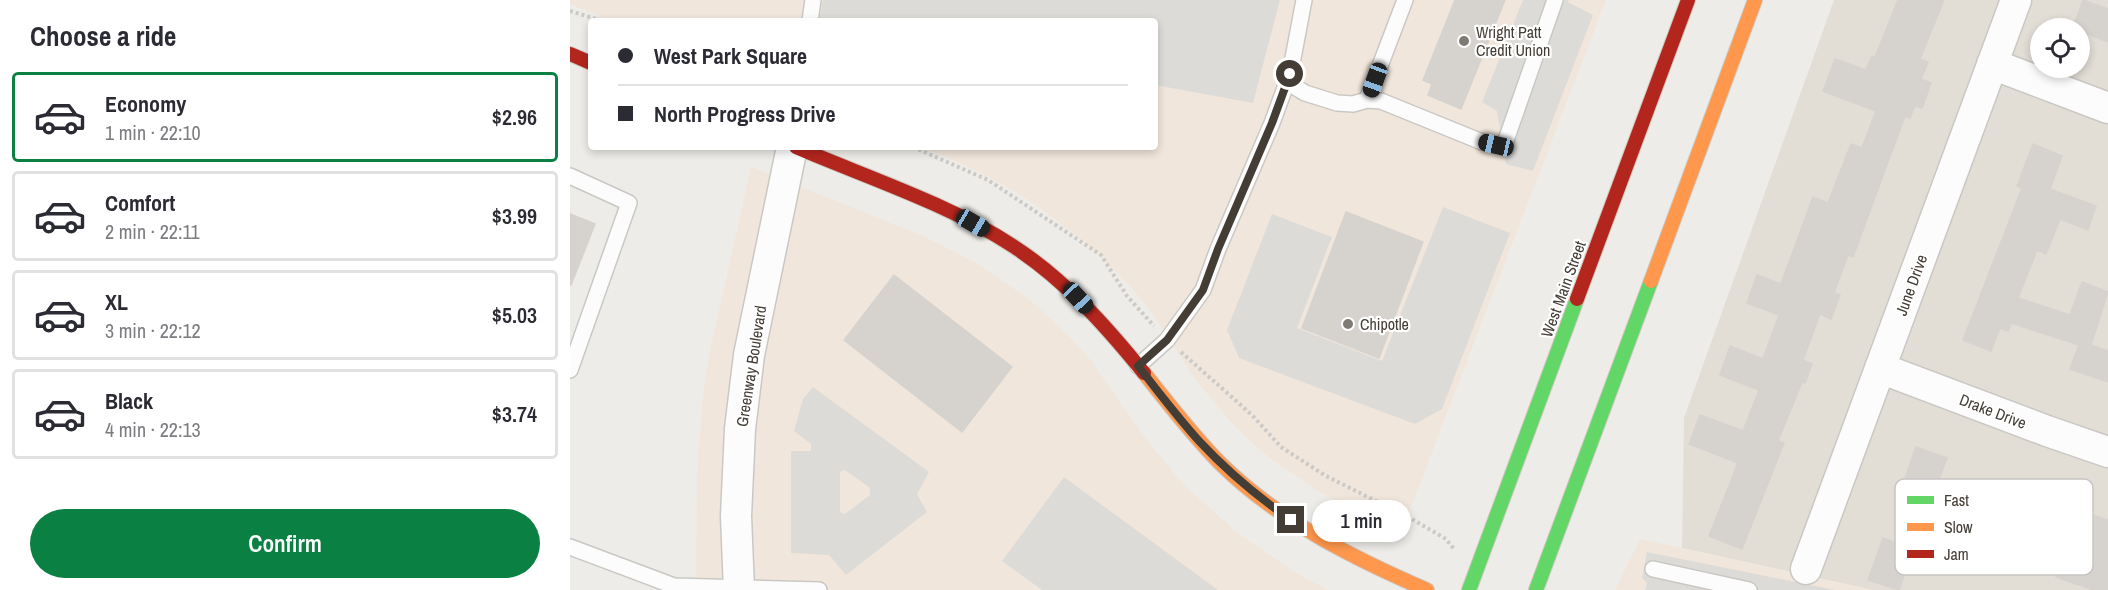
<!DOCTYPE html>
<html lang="en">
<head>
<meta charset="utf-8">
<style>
  body { margin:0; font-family:"Archivo Narrow",sans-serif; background:#f2f2f3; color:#2b2b33; height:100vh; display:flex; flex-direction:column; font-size:22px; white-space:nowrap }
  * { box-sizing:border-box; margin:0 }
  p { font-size:20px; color:#7c7c81 }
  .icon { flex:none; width:33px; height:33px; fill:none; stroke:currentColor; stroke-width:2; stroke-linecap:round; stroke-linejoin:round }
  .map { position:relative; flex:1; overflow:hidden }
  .sheet { display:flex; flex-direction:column; background:#fff; width:570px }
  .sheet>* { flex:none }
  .hud { position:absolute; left:18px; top:18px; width:570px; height:132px; border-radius:6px; box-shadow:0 3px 9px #0003; display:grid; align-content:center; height:132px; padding:0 30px; background:#fff }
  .controls { position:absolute; left:1460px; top:18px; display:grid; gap:12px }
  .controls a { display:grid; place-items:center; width:60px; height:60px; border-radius:50%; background:#fff; box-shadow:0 3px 9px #0003; font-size:30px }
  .end { position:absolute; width:27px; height:27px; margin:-14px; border:8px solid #433d35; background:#fff; box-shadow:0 0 0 3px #fff }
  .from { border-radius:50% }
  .bubble { position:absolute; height:42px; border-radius:21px; background:#fff; box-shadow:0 3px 9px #0003; font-size:20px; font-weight:600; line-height:42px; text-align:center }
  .car { position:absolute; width:18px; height:36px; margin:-18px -9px; border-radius:8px; box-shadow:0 0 4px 2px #0007; background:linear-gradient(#222 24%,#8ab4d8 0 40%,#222 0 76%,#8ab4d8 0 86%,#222 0) }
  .hud b { display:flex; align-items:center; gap:21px; height:57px; font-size:22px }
  .hud b+b { border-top:2px solid #e1e1e2 }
  .hud i { width:15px; height:15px; background:#2b2b33 }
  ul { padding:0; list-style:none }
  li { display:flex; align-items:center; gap:18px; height:90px; margin:0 12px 9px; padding:0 18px; border:3px solid #e1e1e2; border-radius:6px }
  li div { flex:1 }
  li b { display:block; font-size:22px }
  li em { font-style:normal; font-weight:600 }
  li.current { border-color:#0b8043 }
  li>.icon { width:54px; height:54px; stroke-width:1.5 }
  h2 { padding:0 30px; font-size:27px; line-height:72px }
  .action { display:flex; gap:12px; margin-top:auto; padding:12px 30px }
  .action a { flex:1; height:69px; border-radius:36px; background:#0b8043; color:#fff; font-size:24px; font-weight:600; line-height:69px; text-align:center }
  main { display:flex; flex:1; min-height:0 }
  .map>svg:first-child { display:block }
</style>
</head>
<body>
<main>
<section class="sheet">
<h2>Choose a ride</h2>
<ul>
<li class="current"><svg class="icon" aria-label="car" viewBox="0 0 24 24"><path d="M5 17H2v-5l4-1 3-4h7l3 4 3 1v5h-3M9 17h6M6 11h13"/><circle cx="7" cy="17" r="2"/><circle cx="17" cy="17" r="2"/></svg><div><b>Economy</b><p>1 min · 22:10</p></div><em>$2.96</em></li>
<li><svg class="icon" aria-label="car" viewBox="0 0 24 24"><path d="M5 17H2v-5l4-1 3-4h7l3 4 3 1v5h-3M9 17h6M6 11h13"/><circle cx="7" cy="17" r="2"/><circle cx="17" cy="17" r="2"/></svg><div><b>Comfort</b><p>2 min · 22:11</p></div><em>$3.99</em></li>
<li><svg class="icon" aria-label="car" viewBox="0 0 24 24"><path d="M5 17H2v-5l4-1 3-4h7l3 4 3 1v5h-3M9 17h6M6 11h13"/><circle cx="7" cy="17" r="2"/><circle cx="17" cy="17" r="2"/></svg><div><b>XL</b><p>3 min · 22:12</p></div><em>$5.03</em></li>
<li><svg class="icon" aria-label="car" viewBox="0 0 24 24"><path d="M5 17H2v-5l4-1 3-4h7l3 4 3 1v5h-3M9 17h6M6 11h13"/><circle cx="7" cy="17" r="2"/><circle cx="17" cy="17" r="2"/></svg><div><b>Black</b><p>4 min · 22:13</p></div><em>$3.74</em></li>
</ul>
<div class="action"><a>Confirm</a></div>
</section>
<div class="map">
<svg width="1538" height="590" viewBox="0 0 1538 590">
  <rect width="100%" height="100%" fill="#eeece8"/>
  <!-- residential -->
  <path fill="#e2ddd5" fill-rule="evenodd" d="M1264,0H1538V590H1303L1112,548L1114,418ZM1470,28H1509V68H1470Z"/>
  <!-- commercial -->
  <path fill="#f1e6db" d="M0,0H1036L831,533L786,512L743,488L700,458L679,440L659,420L625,379L580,310L560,286L515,242L463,203L435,186L405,170L353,147H585V21H42L0,4Z
    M181,167L353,236L410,265L460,300L503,340L522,362L569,430L612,483L665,531L726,573L758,590H126L127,475L133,395L139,355Z
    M1070,539L1303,590H1045Z"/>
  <!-- parking -->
  <path fill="#dddbd8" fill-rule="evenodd" d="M253,0H710L683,103L585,85V21H249Z
    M953,0H999L998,2L1023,15L963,171L936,164L927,111L912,102Z
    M873,207L940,233L872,409L845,424L669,358L657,330L702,214L762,237L727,328L812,361Z
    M243,387L359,472L347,494L357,512L276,575L259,555L221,553V451H241V444L224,431L233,399ZM275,470L300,488V495L275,514L270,512V472Z
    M494,477L648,590H472L432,561Z
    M1077,552L1265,590H1075L1077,583L1072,578Z"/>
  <!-- building -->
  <path fill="#d6d3cf" stroke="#d6d3ce" stroke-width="1.5" d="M885,0H935L891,109L858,95L862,84L853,80Z
    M1328,0H1374L1350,59L1358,62L1351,79L1361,83L1352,108L1345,106L1340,118L1335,116L1283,257L1278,255L1264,293L1270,295L1261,319L1250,314L1233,360L1242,364L1235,383L1232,382L1208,441L1214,443L1172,549L1139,536L1168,463L1119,444L1130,415L1173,431L1189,390L1150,375L1160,346L1193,359L1209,315L1177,303L1187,275L1211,284L1243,197L1258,203L1281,144L1292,148L1306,111L1253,91L1265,59L1296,70L1302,56L1305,57Z
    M1513,0L1538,9V42L1509,31V28H1503Z
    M1463,144L1492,156L1480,189L1526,206L1518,230L1490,219L1476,254L1467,250L1448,298L1500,315L1512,282L1538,292L1521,345L1538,351V382L1500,369L1509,345L1441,323L1438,331L1430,328L1421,351L1393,340L1452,188L1447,186Z
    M776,212L853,242L809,358L732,328Z
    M0,214L25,224L1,285H0Z
    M324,275L442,367L392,432L274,340Z
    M1346,447L1377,458L1361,501L1331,489Z
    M1439,488L1538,520V590H1524L1486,577L1498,540L1430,516Z
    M1313,538L1343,549L1329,590L1298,580Z"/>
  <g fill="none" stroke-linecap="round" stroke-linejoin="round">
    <!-- lane casing -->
    <g stroke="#cac8c4" stroke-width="18">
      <path id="lane" d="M240,21L243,0
        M717,82L735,93L767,103L783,104L797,100L811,101L912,142L926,145L935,143L985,0
        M797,100L835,0
        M0,176L59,203L0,370
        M568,366L597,340L633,290L648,249L702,123L720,74L734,0
        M0,547L104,586L249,590
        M1083,569L1179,590"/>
    </g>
    <!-- street casing -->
    <g stroke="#cac8c4" stroke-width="33">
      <path id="street" d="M1422,64L1538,108
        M1310,368L1477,431L1538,452
        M1236,569L1446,0
        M169,590L166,516L170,429L179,355L222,147"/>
    </g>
    <!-- fast casing -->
    <g stroke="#cdc8bf" stroke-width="16">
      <path id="fast" d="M899,590L1007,299
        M966,590L1081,281"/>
    </g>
    <!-- slow casing -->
    <g stroke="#cdc8bf" stroke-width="16">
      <path id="slow" d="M1081,281L1185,0
        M574,373C599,404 623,436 651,464C709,521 783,558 857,590"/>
    </g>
    <!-- jam casing -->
    <g stroke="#cdc8bf" stroke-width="16">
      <path id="jam" d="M0,54L21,63
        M226,147C296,177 379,204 443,246C494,279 536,326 574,373
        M1007,299L1118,0"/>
    </g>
    <!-- path -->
    <path stroke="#cccac7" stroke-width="4" stroke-dasharray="3 3" stroke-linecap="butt" d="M0,11L33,21
      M343,147L418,180L531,255L557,296L584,326
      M611,352L682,415L711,447L756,476L840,518L876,539L884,549"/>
    <!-- lane -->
    <use href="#lane" stroke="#fcfcfc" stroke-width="15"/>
    <!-- street -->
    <use href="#street" stroke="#fcfcfc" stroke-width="30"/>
    <!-- fast -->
    <use href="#fast" stroke="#63d668" stroke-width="14"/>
    <!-- slow -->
    <use href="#slow" stroke="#ff974d" stroke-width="14"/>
    <!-- jam -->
    <use href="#jam" stroke="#b3261e" stroke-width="14"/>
  </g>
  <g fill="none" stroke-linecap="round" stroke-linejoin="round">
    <!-- route -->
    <path stroke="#433d35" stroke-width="8" d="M720,74L702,123L648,249L633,290L597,340L568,366C588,391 608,418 630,442C657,471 688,497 721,520"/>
  </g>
  <!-- markers -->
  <g fill="#7f7a74" stroke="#fff" stroke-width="2">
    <circle cx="894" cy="41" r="6"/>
    <circle cx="778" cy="324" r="6"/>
  </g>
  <g text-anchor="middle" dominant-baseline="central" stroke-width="4.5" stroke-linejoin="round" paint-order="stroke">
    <!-- poi labels -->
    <g font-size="16" fill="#433d35" stroke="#fff" text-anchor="start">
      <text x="906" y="32">Wright Patt<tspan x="906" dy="18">Credit Union</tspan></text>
      <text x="790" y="324">Chipotle</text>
    </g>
    <!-- street labels -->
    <g font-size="16" fill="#433d35" stroke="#fff">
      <text transform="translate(1341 285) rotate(-70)">June Drive</text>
      <text transform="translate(993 289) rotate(-70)">West Main Street</text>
      <text transform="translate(181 366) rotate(-81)">Greenway Boulevard</text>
      <text transform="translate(1423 411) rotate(21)">Drake Drive</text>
    </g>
  </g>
  <!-- legend -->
  <rect x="1325" y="479" width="198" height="96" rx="9" fill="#fff" stroke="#c7c5c2" stroke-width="1.5"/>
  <rect x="1337" y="496" width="27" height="8" fill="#63d668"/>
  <rect x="1337" y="523" width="27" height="8" fill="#ff974d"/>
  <rect x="1337" y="550" width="27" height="8" fill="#b3261e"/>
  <g font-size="16" fill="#433d35">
    <text x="1374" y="506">Fast</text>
    <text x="1374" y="533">Slow</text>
    <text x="1374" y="560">Jam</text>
  </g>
</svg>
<div class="controls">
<a><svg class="icon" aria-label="locate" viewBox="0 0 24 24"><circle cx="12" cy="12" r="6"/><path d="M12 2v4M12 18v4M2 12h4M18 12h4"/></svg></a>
</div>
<i class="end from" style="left:720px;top:74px"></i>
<i class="end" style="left:721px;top:520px"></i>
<div class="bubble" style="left:742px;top:500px;width:99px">1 min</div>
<i class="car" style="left:805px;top:80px;rotate:200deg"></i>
<i class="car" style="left:926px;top:145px;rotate:283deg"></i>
<i class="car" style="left:403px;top:223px;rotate:120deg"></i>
<i class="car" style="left:508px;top:298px;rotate:137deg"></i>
<div class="hud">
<b><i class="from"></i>West Park Square</b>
<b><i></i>North Progress Drive</b>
</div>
</div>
</main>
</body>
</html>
